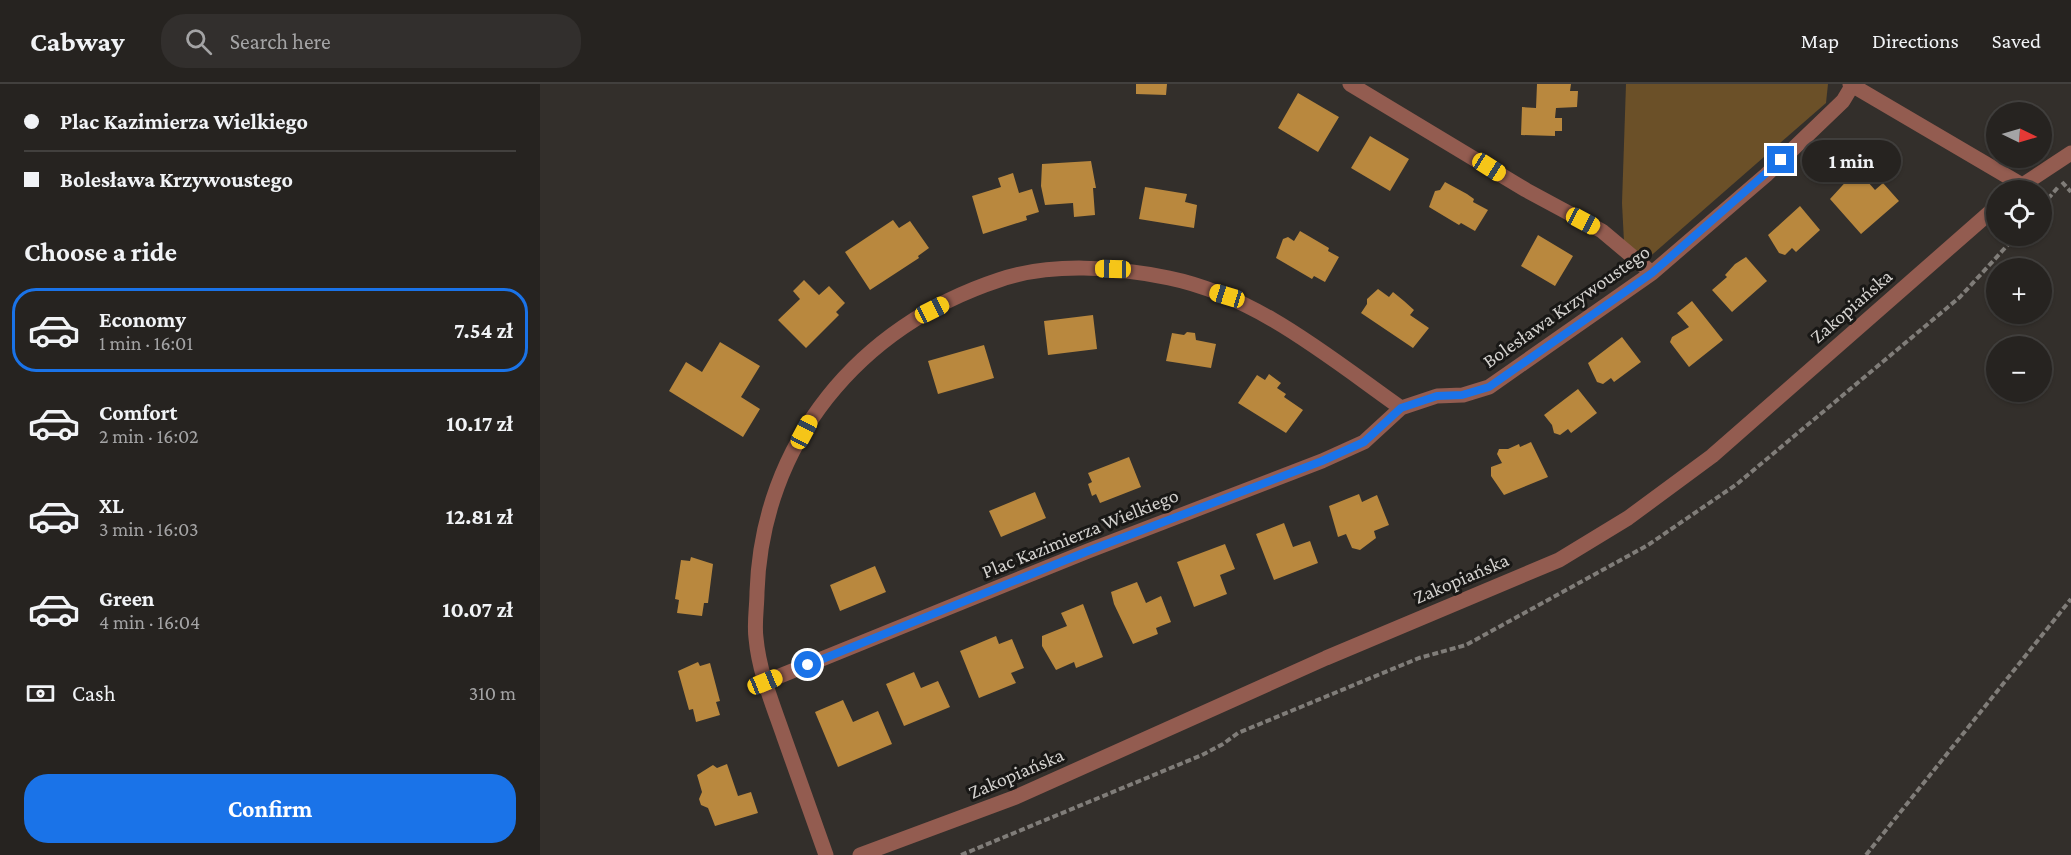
<!DOCTYPE html>
<html lang="en">
<head>
<meta charset="utf-8">
<style>
  body { margin:0; font-family:"Crimson Pro",serif; background:#322f2d; color:#f1f3f6; height:100vh; display:flex; flex-direction:column; font-size:22px; white-space:nowrap }
  * { box-sizing:border-box; margin:0 }
  p { font-size:20px; color:#a4a4a5 }
  .icon { flex:none; width:33px; height:33px; fill:none; stroke:currentColor; stroke-width:2; stroke-linecap:round; stroke-linejoin:round }
  .map { position:relative; flex:1; overflow:hidden }
  .drawer { display:flex; flex-direction:column; background:#262320; width:540px }
  .drawer>* { flex:none }
  .banner { display:grid; align-content:center; height:132px; padding:0 24px; background:#262320 }
  .needle { width:39px; rotate:95deg }
  .controls { position:absolute; left:1446px; top:18px; display:grid; gap:12px }
  .controls a { display:grid; place-items:center; width:66px; height:66px; border-radius:50%; background:#262320; box-shadow:0 2px 4px #0004,0 0 0 2px #42403e; font-size:30px }
  .end { position:absolute; width:27px; height:27px; margin:-14px; border:8px solid #1a73e8; background:#fff; box-shadow:0 0 0 3px #fff }
  .from { border-radius:50% }
  .bubble { position:absolute; height:42px; border-radius:21px; background:#262320; box-shadow:0 2px 4px #0004,0 0 0 2px #42403e; font-size:20px; font-weight:700; line-height:42px; text-align:center }
  .car { position:absolute; width:18px; height:36px; margin:-18px -9px; border-radius:8px; box-shadow:0 0 4px 2px #0007; background:linear-gradient(#f5c518 24%,#345 0 40%,#f5c518 0 76%,#345 0 86%,#f5c518 0) }
  .banner b { display:flex; align-items:center; gap:21px; height:57px; font-size:22px }
  .banner b+b { border-top:2px solid #42403e }
  .banner i { width:15px; height:15px; background:#f1f3f6 }
  ul { padding:0; list-style:none }
  li { display:flex; align-items:center; gap:18px; height:84px; margin:0 12px 9px; padding:0 12px; border:3px solid transparent; border-radius:24px }
  li div { flex:1 }
  li b { display:block; font-size:22px }
  li em { font-style:normal; font-weight:700 }
  li.selected { border-color:#1a73e8 }
  li>.icon { width:54px; height:54px; stroke-width:1.5 }
  h2 { padding:0 24px; font-size:27px; line-height:72px }
  .pay { display:flex; align-items:center; gap:15px; height:66px; padding:0 24px; font-size:22px }
  .pay p { margin-inline-start:auto }
  .action { display:flex; gap:12px; margin-top:auto; padding:12px 24px }
  .action a { flex:1; height:69px; border-radius:24px; background:#1a73e8; color:#fff; font-size:24px; font-weight:700; line-height:69px; text-align:center }
  header { display:flex; align-items:center; gap:36px; box-sizing:border-box; height:84px; padding:0 30px; background:#262320; border-bottom:2px solid #42403e }
  header strong { font-size:28px }
  nav { display:flex; gap:33px; margin-inline-start:auto; font-size:21px }
  .search { width:420px; height:54px; background:#322f2d; display:flex; align-items:center; gap:15px; box-sizing:border-box; padding:0 21px; border-radius:24px; color:#a4a4a5; font-size:22px }
  main { display:flex; flex:1; min-height:0 }
  .map>svg:first-child { display:block }
</style>
</head>
<body>
<header>
<strong>Cabway</strong>
<div class="search"><svg class="icon" aria-label="search" viewBox="0 0 24 24"><circle cx="10" cy="10" r="6"/><path d="M15 15l6 6"/></svg>Search here</div>
<nav><a>Map</a><a>Directions</a><a>Saved</a></nav>
</header>
<main>
<section class="drawer">
<div class="banner">
<b><i class="from"></i>Plac Kazimierza Wielkiego</b>
<b><i></i>Bolesława Krzywoustego</b>
</div>
<h2>Choose a ride</h2>
<ul>
<li class="selected"><svg class="icon" aria-label="car" viewBox="0 0 24 24"><path d="M5 17H2v-5l4-1 3-4h7l3 4 3 1v5h-3M9 17h6M6 11h13"/><circle cx="7" cy="17" r="2"/><circle cx="17" cy="17" r="2"/></svg><div><b>Economy</b><p>1 min · 16:01</p></div><em>7.54 zł</em></li>
<li><svg class="icon" aria-label="car" viewBox="0 0 24 24"><path d="M5 17H2v-5l4-1 3-4h7l3 4 3 1v5h-3M9 17h6M6 11h13"/><circle cx="7" cy="17" r="2"/><circle cx="17" cy="17" r="2"/></svg><div><b>Comfort</b><p>2 min · 16:02</p></div><em>10.17 zł</em></li>
<li><svg class="icon" aria-label="car" viewBox="0 0 24 24"><path d="M5 17H2v-5l4-1 3-4h7l3 4 3 1v5h-3M9 17h6M6 11h13"/><circle cx="7" cy="17" r="2"/><circle cx="17" cy="17" r="2"/></svg><div><b>XL</b><p>3 min · 16:03</p></div><em>12.81 zł</em></li>
<li><svg class="icon" aria-label="car" viewBox="0 0 24 24"><path d="M5 17H2v-5l4-1 3-4h7l3 4 3 1v5h-3M9 17h6M6 11h13"/><circle cx="7" cy="17" r="2"/><circle cx="17" cy="17" r="2"/></svg><div><b>Green</b><p>4 min · 16:04</p></div><em>10.07 zł</em></li>
</ul>
<div class="pay"><svg class="icon" aria-label="cash" viewBox="0 0 24 24"><path d="M3 7h18v10H3z"/><circle cx="12" cy="12" r="2"/></svg>Cash<p>310 m</p></div>
<div class="action"><a>Confirm</a></div>
</section>
<div class="map">
<svg width="1531" height="771" viewBox="0 0 1531 771">
  <rect width="100%" height="100%" fill="#332f2b"/>
  <!-- green -->
  <path fill="#6b5028" d="M1086,0H1288L1286,19L1106,176L1084,158L1082,119Z"/>
  <!-- building -->
  <path fill="#b9883e" d="M596,0H627L626,11L596,10Z
    M997,0H1031L1030,7H1038L1037,23L1016,24L1015,34H1022V47H1015V52L981,51L982,23L996,24Z
    M758,9L799,33L778,68L738,44Z
    M830,52L869,75L850,107L811,84Z
    M551,77L556,104H553L555,131L534,133L533,119L505,121L501,102L502,80Z
    M473,89L479,109L492,105L499,128L486,132L487,136L443,150L432,112L461,103L458,94Z
    M1320,89L1335,106L1343,99L1359,117L1321,150L1290,115L1312,91Z
    M905,98L927,110L934,115L933,118L948,126L935,147L921,139L919,141L889,123L895,107L900,106Z
    M605,103L647,110L645,118L657,121L654,144L599,135Z
    M1260,122L1280,146L1256,168L1252,164L1245,171L1239,169L1228,151Z
    M353,136L359,144L370,137L389,164L378,172L379,174L330,206L305,168Z
    M760,147L789,164L788,167L799,173L785,198L774,192L772,195L736,174L743,155L748,153L754,157Z
    M998,151L1033,172L1015,202L981,182Z
    M1206,173L1227,197L1192,228L1172,206L1187,193L1185,191L1195,180Z
    M264,196L279,211L289,202L305,219L296,228L299,231L266,264L238,236L260,215L253,207Z
    M838,205L849,213L853,208L864,217L874,226L870,231L889,244L873,264L821,229L827,220V215Z
    M1152,217L1183,256L1149,283L1130,258L1132,253L1149,243L1137,229Z
    M553,231L557,265L508,271L504,237Z
    M647,248L655,249L656,256L676,260L671,284L626,277L632,249L644,251Z
    M1082,253L1101,278L1074,298L1071,294L1063,300L1057,298L1048,279Z
    M180,258L220,282L201,313L220,325L203,353L129,307L146,278L162,288Z
    M444,261L454,294L398,310L388,277Z
    M729,290L741,299L737,304L746,310L744,313L763,326L746,349L698,319L717,291L725,296Z
    M1038,305L1057,329L1031,349L1028,345L1020,351L1014,349L1012,341L1004,331Z
    M991,358L1008,393L964,411L951,392V383L962,379L957,370L959,365H968L979,360L980,363Z
    M589,373L601,403L560,419L556,410L552,412L548,400L552,398L548,389Z
    M495,408L506,434L461,453L449,427Z
    M819,410L822,418L837,411L849,441L834,447L836,454L820,466L812,464L806,450L798,453L789,422Z
    M744,439L753,463L770,457L778,479L734,496L716,450Z
    M685,460L695,485L680,491L687,510L654,523L637,478Z
    M151,473L173,480L168,519H164L162,532L137,529L139,516L135,515L141,476L150,477Z
    M335,482L346,508L300,527L290,501Z
    M597,498L606,519L621,512L631,538L616,544L618,550L593,560L574,520L571,508Z
    M543,520L563,573L536,584L534,578L516,586L502,562V552L527,542L521,529Z
    M456,552L459,560L472,555L484,584L471,589L476,599L439,614L420,567Z
    M158,578L160,582L170,579L180,617L176,618L180,631L156,638L153,625L149,626L138,587Z
    M374,588L381,604L398,597L410,623L364,642L346,600Z
    M303,616L313,638L338,627L352,660L298,683L275,628Z
    M187,680L198,712L211,708L218,729L175,742L168,724L161,721L159,715L162,708L157,691L173,681L177,684Z"/>
  <g fill="none" stroke-linecap="round" stroke-linejoin="round">
    <!-- path -->
    <path stroke="#807d79" stroke-width="4" stroke-dasharray="6 3" stroke-linecap="butt" d="M1522,98L1531,108
      M1502,122L1519,102
      M421,771L662,671L683,660L698,649L879,574L926,561L1108,461L1197,400L1420,213L1476,152
      M1326,771L1531,515"/>
    <!-- minor -->
    <path stroke="#935c50" stroke-width="15" d="M810,0L986,106L1062,147L1112,189
      M1310,0L1482,101
      M1475,106L1531,69
      M225,598L548,467L782,377L824,358L861,324L897,312L923,311L949,303L1112,189L1226,91L1303,17L1312,2
      M286,771C272,732 258,692 244,653C233,621 219,588 216,554C214,539 217,523 217,508C222,359 319,242 459,196C511,178 576,183 629,194C717,212 790,274 861,324
      M320,771L476,713L786,574L1019,476L1088,434L1172,372L1456,123"/>
  </g>
  <g fill="none" stroke-linecap="round" stroke-linejoin="round">
    <!-- route -->
    <path stroke="#1a73e8" stroke-width="8" d="M268,581L548,467L782,377L824,358L861,324L897,312L922,311L949,303L1112,189L1241,76"/>
  </g>
  <g text-anchor="middle" dominant-baseline="central" stroke-width="6" stroke-linejoin="round" paint-order="stroke">
    <!-- street labels -->
    <g font-size="20" fill="#d4d2cf" stroke="#191816">
      <text transform="translate(1026 222) rotate(-35)">Bolesława Krzywoustego</text>
      <text transform="translate(1311 222) rotate(-41)">Zakopiańska</text>
      <text transform="translate(540 449) rotate(-22)">Plac Kazimierza Wielkiego</text>
      <text transform="translate(921 494) rotate(-23)">Zakopiańska</text>
      <text transform="translate(476 689) rotate(-23)">Zakopiańska</text>
    </g>
  </g>
</svg>
<div class="controls">
<a><svg class="needle" viewBox="-14 -14 28 28"><path d="M0-13l5 13h-10z" fill="#e53935"/><path d="M0 13l5-13h-10z" fill="#a4a4a5"/></svg></a>
<a><svg class="icon" aria-label="locate" viewBox="0 0 24 24"><circle cx="12" cy="12" r="6"/><path d="M12 2v4M12 18v4M2 12h4M18 12h4"/></svg></a>
<a>+</a>
<a>−</a>
</div>
<i class="end from" style="left:268px;top:581px"></i>
<i class="end" style="left:1241px;top:76px"></i>
<div class="bubble" style="left:1262px;top:56px;width:99px">1 min</div>
<i class="car" style="left:949px;top:83px;rotate:122deg"></i>
<i class="car" style="left:1043px;top:137px;rotate:118deg"></i>
<i class="car" style="left:573px;top:185px;rotate:271deg"></i>
<i class="car" style="left:687px;top:212px;rotate:287deg"></i>
<i class="car" style="left:392px;top:226px;rotate:63deg"></i>
<i class="car" style="left:264px;top:348px;rotate:28deg"></i>
<i class="car" style="left:225px;top:598px;rotate:68deg"></i>
</div>
</main>
</body>
</html>
